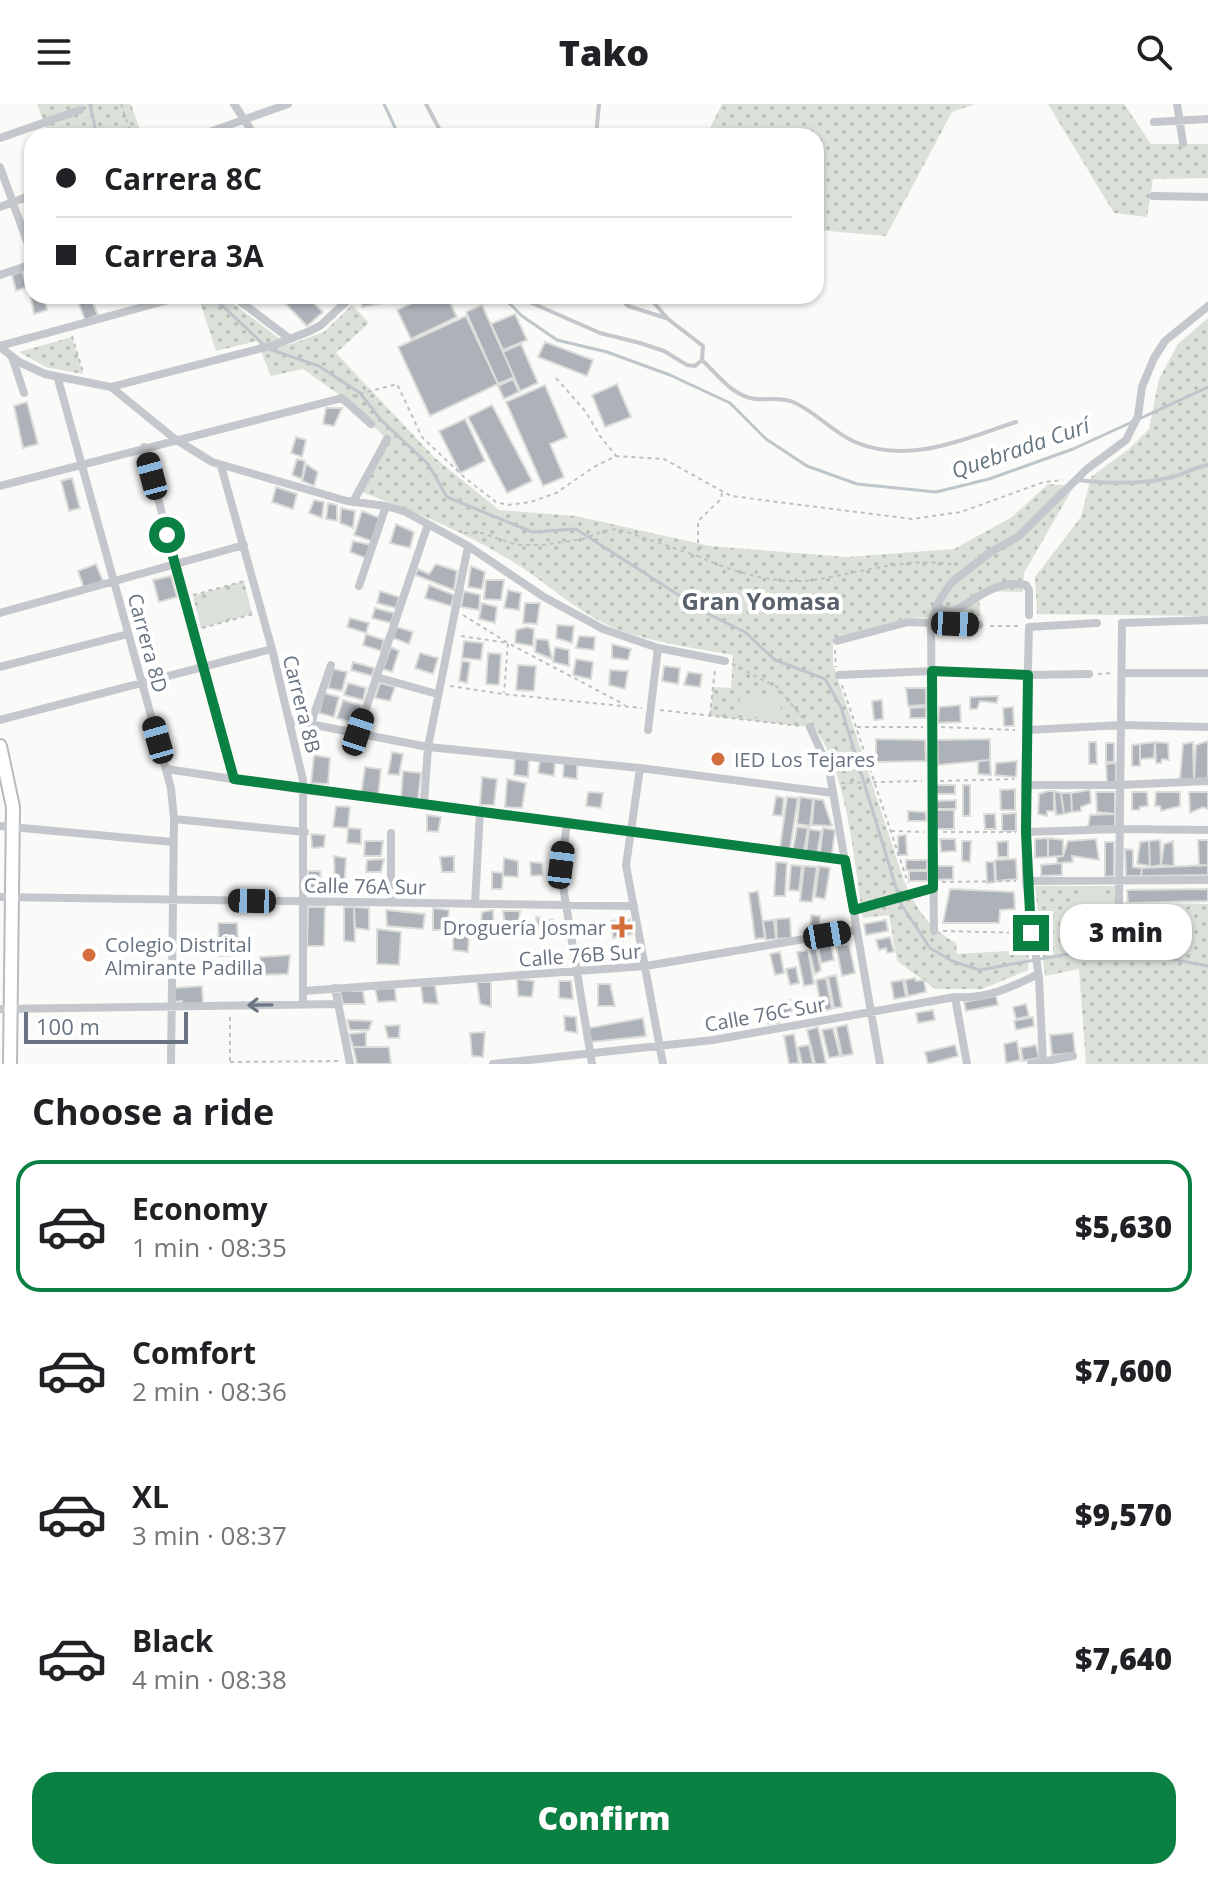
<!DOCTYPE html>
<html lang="en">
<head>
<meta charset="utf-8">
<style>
  body { margin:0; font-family:"Open Sans",sans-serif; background:#f6f6f6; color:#202124; height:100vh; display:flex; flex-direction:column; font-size:30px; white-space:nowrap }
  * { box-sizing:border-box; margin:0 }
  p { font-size:26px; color:#757577 }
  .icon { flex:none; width:44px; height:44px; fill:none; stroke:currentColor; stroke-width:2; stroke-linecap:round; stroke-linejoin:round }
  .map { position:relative; height:960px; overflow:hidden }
  .side { display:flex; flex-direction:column; background:#fff; flex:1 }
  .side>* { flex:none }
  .guide { position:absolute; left:24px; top:24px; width:800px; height:176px; border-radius:24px; box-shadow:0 2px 6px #0004; display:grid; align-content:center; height:176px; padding:0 32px; background:#fff }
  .scale { position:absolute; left:24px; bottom:20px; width:164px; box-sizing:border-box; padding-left:8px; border:4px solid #677380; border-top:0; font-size:22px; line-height:28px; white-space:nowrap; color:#677380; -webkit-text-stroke:6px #fff; paint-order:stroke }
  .end { position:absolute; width:36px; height:36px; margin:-18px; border:10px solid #0b8043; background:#fff; box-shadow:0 0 0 4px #fff }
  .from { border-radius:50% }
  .bubble { position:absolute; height:56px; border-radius:24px; background:#fff; box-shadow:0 2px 6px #0004; font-size:26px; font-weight:800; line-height:56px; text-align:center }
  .car { position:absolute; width:24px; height:48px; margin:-24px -12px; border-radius:10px; box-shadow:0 0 6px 2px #0007; background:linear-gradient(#222 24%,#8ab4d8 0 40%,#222 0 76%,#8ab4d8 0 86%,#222 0) }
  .guide b { display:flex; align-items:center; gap:28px; height:76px; font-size:30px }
  .guide b+b { border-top:2px solid #e0e0e0 }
  .guide i { width:20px; height:20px; background:#202124 }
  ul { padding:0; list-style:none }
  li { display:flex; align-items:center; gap:24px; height:132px; margin:0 16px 12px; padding:0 16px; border:4px solid transparent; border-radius:24px }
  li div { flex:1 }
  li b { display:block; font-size:30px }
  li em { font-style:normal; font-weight:800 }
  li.selected { border-color:#0b8043 }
  li>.icon { width:72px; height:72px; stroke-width:1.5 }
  h2 { padding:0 32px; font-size:36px; line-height:96px }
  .primary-button { display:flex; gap:16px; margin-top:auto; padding:16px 32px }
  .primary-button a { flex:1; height:92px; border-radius:24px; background:#0b8043; color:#fff; font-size:32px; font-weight:800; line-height:92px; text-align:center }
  header { display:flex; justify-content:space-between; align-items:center; height:104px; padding:0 32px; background:#fff; font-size:36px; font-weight:800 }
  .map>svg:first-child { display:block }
</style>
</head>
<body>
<header><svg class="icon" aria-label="menu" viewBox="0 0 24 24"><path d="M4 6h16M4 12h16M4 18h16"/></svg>Tako<svg class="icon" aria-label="search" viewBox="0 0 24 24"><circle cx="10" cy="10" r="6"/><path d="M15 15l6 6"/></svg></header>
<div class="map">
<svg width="1208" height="960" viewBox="0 0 1208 960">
  <defs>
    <pattern id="green-dots" width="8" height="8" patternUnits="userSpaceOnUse" patternTransform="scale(2)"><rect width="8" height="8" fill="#dbe0d9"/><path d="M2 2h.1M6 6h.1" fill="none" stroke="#b5bab5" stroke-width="1.8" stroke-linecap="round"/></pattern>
  </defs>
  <rect width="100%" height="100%" fill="#fafaf8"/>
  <!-- green -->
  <path fill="url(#green-dots)" d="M37,0H131L142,32H49Z
    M722,0H975L952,8L886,132L816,126V32H706Z
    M1048,0H1124L1151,40H1208V74L1153,75L1147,113L1114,109Z
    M198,192H223L288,241L324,228L352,201L369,219L336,249L435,354L499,406L576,412L710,442L847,453L954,445L1012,413L1048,380L1074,382L1024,469L1023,488L979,487L980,512L908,514L833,535V560L904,777C917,806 928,823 956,839L957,850L1029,846L1028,866L982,885H935L897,857L889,811L863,814C854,759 847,660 810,618V623L710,612L713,583L731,584L733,551C695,544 655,539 619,526C578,510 547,478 510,456C463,427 411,406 359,387L387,335L337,289L303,265L271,272L257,237L216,247Z
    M1208,214V512L1037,510L1035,473L1081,413L1091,373L1129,345L1149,325L1159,275L1178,240Z
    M72,233L83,270L46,263L19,248Z
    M244,477L252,510L201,524L193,492Z
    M1035,782H1118L1119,798L1208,800V960H1086L1079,865L1045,872Z"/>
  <!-- pitch -->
  <path fill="#dbe0d9" d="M242,484L249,507L204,520L197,497Z
    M741,589L782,593L780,615L738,611Z
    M1079,786H1104L1105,823H1079Z"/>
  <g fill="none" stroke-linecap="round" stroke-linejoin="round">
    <!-- stream -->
    <path stroke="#bec6cb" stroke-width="3" d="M90,0L97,32
      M384,0L399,32
      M212,192L263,240
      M502,192L522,212L557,236L607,248L670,271L730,299L766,335L807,362L857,380L936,388L989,375L1073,345L1132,318
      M269,245L319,262L360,289L381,316L428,360L447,393L532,428L576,425L708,510L745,528L775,556L825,575L841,603L901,800L930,844L952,857L980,866L1079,848L1145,850L1208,862
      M1139,315L1208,283"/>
  </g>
  <!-- building -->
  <path fill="#acb2b8" stroke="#dcdcda" stroke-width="2" d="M22,167L27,183L16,187L12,171Z
    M37,192H44L47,206L34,210L31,194Z
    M76,192H90L98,211L85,216Z
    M289,192H306L323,208L307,222L282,196Z
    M361,192H391L383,199L362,203Z
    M427,192H447L457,213L411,235L397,206Z
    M482,201L514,273L498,280L466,208Z
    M515,210L527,236L503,246L491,220Z
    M466,212L498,280L430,312L398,243Z
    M545,238L593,256L587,272L538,253Z
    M521,240L538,279L520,287L503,248Z
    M513,275L519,288L504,295L498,282Z
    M617,280L631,313L605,323L592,291Z
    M545,281L567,333L550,340L564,373L543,382L506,298Z
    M27,298L38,340L23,344L14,302Z
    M492,301L532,377L507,389L468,313Z
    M326,304H342L334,322L323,320Z
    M465,315L485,357L460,369L439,327Z
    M296,333L306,336L302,353L291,349Z
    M297,355L305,357L302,375L292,371Z
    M306,360L318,368L314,382L302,377Z
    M72,374L80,404L69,407L61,377Z
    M276,383L297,390L293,405L272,398Z
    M314,396L324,398L322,414L309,409Z
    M328,399L337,401V417L326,415Z
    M341,404L355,407L353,424L340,419Z
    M362,407L380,414L372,437L354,431Z
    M396,420L414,428L410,444L390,439Z
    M353,437L372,441L368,455L350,448Z
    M96,460L103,477L84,484L78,467Z
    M436,460L457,467L454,486L415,471L418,465L429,470Z
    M471,462L485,468L482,485L468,483Z
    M171,472L177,493L159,498L153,476Z
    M486,476H504L501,496L484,495Z
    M429,481L454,491L451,502L425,494Z
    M508,486L521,489L519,506L504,504Z
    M380,487L399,493L396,504L377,499Z
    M464,487L480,491L479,506L461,503Z
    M482,499L497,503L495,519L479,515Z
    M525,499H540L537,520L523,519Z
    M375,504L394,509L391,519L372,514Z
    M350,514L369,519L366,529L347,523Z
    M557,521L574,522L572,539L556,534Z
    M397,523L413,528L409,540L393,534Z
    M527,523L534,525L533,542L515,539L516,526Z
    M366,530L384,536L381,547L363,541Z
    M579,532L595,533L594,546L576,544Z
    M536,535L548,536L552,555L535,548Z
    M464,537L483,539L481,556L462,554Z
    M612,540L631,545L628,556L612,554Z
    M391,543L399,547L392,568L383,565Z
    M555,543L569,546V562L553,558Z
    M420,549L438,554L433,570L415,564Z
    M488,549L501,550L499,581L486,580Z
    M576,555L593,558L591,575L573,571Z
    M462,557L470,558L467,579L459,577Z
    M353,558L374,564L372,572L351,566Z
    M518,561L536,562L534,587L516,586Z
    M664,562L680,564L678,580L662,577Z
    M333,565L347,568L342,587L328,584Z
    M610,566L628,567L625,585L609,581Z
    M688,568L702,570L700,583L684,581Z
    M348,579L366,584L363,596L344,591Z
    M380,579L395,583L390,597L375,594Z
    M906,584H926V601L908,602Z
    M324,589L339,593L334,613L319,609Z
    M998,592L997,599L980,597L977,605H970V593Z
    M343,596L362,602L355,620L337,614Z
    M882,596L883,615L874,616L872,597Z
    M960,601L961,618L938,619L939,603Z
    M926,603V614H910V604Z
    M1013,603L1014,622H1004L1003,604Z
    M876,635L925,636L926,657L876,658Z
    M990,635V656L938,661L937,636Z
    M1208,637V674L1194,675L1196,641Z
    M1089,638H1096L1097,660H1089Z
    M1155,638L1154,654L1140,655V640Z
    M1155,638L1168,639L1169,656L1162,655L1161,659H1156Z
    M1193,638L1194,675H1180L1183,640Z
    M1106,639H1114V658H1106Z
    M1140,640V662H1132V641Z
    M392,648L403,650L399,671L388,670Z
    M314,651L330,654L328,680L311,679Z
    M515,653L529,655L528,673L514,671Z
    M540,655L555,657L554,672L538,669Z
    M990,656L991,671L978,670V657Z
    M1017,657L1016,673L995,671L996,659Z
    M564,658L577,660V675L563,673Z
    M1116,659V680H1107L1106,660Z
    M365,663L381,665L378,693L361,691Z
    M403,667L421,669L418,696L401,694Z
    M482,673L497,675L494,701H480Z
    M507,675L526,679L522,704L505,703Z
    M936,681H955V690H936Z
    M963,681H970V712H963Z
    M1015,685V706H1001L1000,686Z
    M1090,686L1091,699L1081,703V707L1072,708L1071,689Z
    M1048,687H1054V707H1047V712L1038,710L1039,690Z
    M1054,687L1061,689L1064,710L1056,711Z
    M588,688L603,689L601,704L586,702Z
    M1096,688H1115V710L1097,708Z
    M1132,688H1147L1148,702L1140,703L1139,706H1132Z
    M1156,688H1180V702L1161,707L1160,702H1155Z
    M1189,688H1208V705L1203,703L1190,709Z
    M1061,689H1071L1072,708L1064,710Z
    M776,692L784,694L782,712L773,711Z
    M787,693L798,694L790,745L780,744Z
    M800,693L813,695L810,722L797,720Z
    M814,695L823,696L832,722L812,721Z
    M956,696V705H936V697Z
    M336,702L350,703L348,724L333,723Z
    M935,706H954V725H935Z
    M908,707L926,708V717H908Z
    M1016,709V727H1002V710Z
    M984,710H995L996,725H985Z
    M1115,710V722L1088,723L1090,711Z
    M427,711L441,713L438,728L427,727Z
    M797,723L808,724L804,747L793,745Z
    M348,724L361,725V740L347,739Z
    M823,724L835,726L832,750L820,749Z
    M809,725L821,727L817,751L806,749Z
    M311,730L325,731L324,743L312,744Z
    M906,731L907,751H898V732Z
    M1048,734V753L1035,754V735Z
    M1048,734L1063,736V752L1048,753Z
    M940,735H955L956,747L941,748Z
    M1096,735L1099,756L1072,752L1073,758L1057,759V753L1063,752L1068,737Z
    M1160,736L1161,761L1150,763L1149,737Z
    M1198,736H1208V761L1199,762Z
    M365,737H383L381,752H364Z
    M962,737H971L970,758L962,757Z
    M1008,737V753H998L997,738Z
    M1149,737L1150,762L1137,760L1140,738Z
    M1173,737L1174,762L1161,761L1164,740Z
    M1105,738H1114V772L1105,773Z
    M1125,745L1133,746V763L1142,764L1141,772H1126Z
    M334,752L346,754L344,787L335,785Z
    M454,752V768H442L440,753Z
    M504,754L518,757V773L503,772Z
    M384,755L381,768H366L367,756Z
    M1016,755L1017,775L996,777L995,756Z
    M906,756H927V766H906Z
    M530,758L542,759L543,771L531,772Z
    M776,758L787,759L785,792H774Z
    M986,758H994L995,778L987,779Z
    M1062,759V771L1041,772V761Z
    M791,761L802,762L799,787L789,786Z
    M1208,761V771L1141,772L1142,764Z
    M804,762L817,763L812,798L800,797Z
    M819,762L830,764L825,795L815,793Z
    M937,762H953V775L937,776Z
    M308,767H320L322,787L308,786Z
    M909,767H928V777H909Z
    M492,768L503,769L502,785H492Z
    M950,785L1014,788L1015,805L1000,806L999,819H943Z
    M1208,785V797L1128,799L1127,786Z
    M758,787L765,834L755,835L749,789Z
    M308,803H325L324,842H307Z
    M344,803H354L355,838L344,837Z
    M354,803L369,804V826L355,824Z
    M433,804L449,806L447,826H433Z
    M386,806L425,810L423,825L387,822Z
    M493,806L494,824L481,822L482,808Z
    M503,807H520L518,821L505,820Z
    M811,811L820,812L819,829L810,828Z
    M536,813L553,816V830L540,829Z
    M790,814L791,834L777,835L776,815Z
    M630,815L632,830L613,834L611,817Z
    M774,816L776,835L766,836L763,817Z
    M886,816L888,827L866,831L864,820Z
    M218,819H237L239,851L219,852Z
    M377,825L401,828L399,861L377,860Z
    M469,831L468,848L453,846V832Z
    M890,833L894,848L887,849L886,844L879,846L876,836Z
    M831,839L834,856L821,859L818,842Z
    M849,840L855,869L842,872L836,842Z
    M816,844L821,866L815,870L809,845Z
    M808,846L814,880L804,882L797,848Z
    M780,848L784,869L775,871L770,850Z
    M290,851L288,870L260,871V853Z
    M796,863L799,879L790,881L786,865Z
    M836,871L842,903L834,904L828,873Z
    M826,874L832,905L822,907L816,876Z
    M915,874L916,877L924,876L926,888L908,892L905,876Z
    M517,875L534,877L532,893L518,892Z
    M903,876L906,893L894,895L891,878Z
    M559,877H571L573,895L559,894Z
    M477,878H491V903L480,900Z
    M598,880H610L615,902H598Z
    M435,881L438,900L423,899L421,882Z
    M202,882L203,900L182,901V897L174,898L173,884Z
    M395,884L396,897L378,898L375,885Z
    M340,887H363L365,900H343Z
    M996,892L998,901L966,907L964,898Z
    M790,896L793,912L782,914L779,899Z
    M777,900L779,919L768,920L765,902Z
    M1026,900L1029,912L1016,915L1013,903Z
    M933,906L935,916L918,919L916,909Z
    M564,912L576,913L577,929L565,927Z
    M1033,913L1034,922L1016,926L1014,917Z
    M643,914L646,932L591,938L589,924Z
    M347,916L372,917L369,926H350Z
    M400,921L399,934H388L385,922Z
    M847,921L853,950L842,952L836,923Z
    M818,923L826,959L822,960H815L807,926Z
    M833,924L840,952L829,954L822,926Z
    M366,928V943H353L349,930Z
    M485,928L483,953L472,952L470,929Z
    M1073,929L1075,949L1052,951L1050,931Z
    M794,930L799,959L789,960L784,932Z
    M1017,937L1020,956L1006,959L1004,940Z
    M809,941L813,960H802L798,943Z
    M955,941L958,952L928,960L925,948Z
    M1036,941L1039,954L1023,957L1021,944Z
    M353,943H389L391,960H357Z"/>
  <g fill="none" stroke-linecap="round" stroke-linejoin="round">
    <!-- secondary casing -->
    <g stroke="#b7bbbf" stroke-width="16">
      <path id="secondary" d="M0,642L13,703L10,960"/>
    </g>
    <!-- path -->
    <path stroke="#bec0c3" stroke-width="2" stroke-dasharray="4 4" stroke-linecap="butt" d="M121,0L132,32
      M89,3L97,0
      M72,232L83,268
      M556,274L586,308L600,332L616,352
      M352,292L397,280L422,333L465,374L496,398L508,401L531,398L556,389L594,363L616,352L664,355L731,392L912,415L961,408L1044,378L1063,376
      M722,389L721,395L698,417V452C733,468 774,481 813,476C861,469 907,452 956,461
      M464,429H482L517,441H543L583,435L604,427L618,425L697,452
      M193,491L245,477
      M463,511L508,539L625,601
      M990,522H1019
      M202,524L254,510
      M461,532L508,539L504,589
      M835,546L836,563
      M732,560L777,583L805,616
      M1098,570L1112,569
      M842,581L908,779
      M450,582L503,590L642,604
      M660,606L801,622
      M710,611L715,565
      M857,623H923
      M941,623L1015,626
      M940,677L1014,675
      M841,679L922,677
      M891,727L924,728
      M943,728H1016
      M942,778L1016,777
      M943,827L1025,829
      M230,913V960
      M230,958L341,957"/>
    <!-- lane -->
    <path stroke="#c4c7cb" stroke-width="4" d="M426,0L443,32
      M596,32L599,0
      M516,192L600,229L640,239L664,247L687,261L695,262L702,256L703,242L668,215L648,192
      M618,192L628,202L666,214
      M702,256C718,271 733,293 756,295C768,296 781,293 793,298C815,307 832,328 855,338C909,361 963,335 1016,318
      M1078,376C1110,380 1141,381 1172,373C1184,370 1196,363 1208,361"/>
    <!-- street -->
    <path stroke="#c4c7cb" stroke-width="8" d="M234,0L255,32
      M1177,0L1183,39
      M1154,18L1208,15
      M198,32L288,0
      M0,34L80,6
      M0,63L32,151
      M1153,92L1208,93
      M0,103L32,91
      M0,171L32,160
      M233,192L290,235
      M0,242L183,192
      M0,243L19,258L45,270L111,283L175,335L212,358L347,397L386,402L406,408L468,442L544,493L603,525L658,544L725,557
      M12,253L24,289
      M58,275L171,684L174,715L171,960
      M111,283L274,241L310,227L321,221L352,192
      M144,343L234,675
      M221,362L272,545L303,676V901
      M0,382L342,294L371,320
      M353,398L387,335
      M359,482L386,402
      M936,503L952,508C978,495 995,475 1026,481L1029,486V511
      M0,509L244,441
      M837,537L908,518L979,521
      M0,563L128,530
      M1122,569H1208
      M839,571L932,567L1028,571L1089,570
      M377,573L437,590
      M0,616L272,545
      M289,616L428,643L640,664L833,689
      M311,619L331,561
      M810,623L829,665L880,960
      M648,626L658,544
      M1028,626L1122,621L1208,623
      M358,628L428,420
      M640,664L626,761L663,960
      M167,665L304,686L563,717L845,756
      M1025,681H1120L1208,677
      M424,700L428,643L468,442
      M174,715L305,728
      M567,718L561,770L592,960
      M0,722L173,738
      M1026,728L1121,725L1208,726
      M1026,777L1208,776
      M0,793L634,802
      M391,798V729
      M1119,799L1122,519L1208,516
      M475,800L480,707
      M854,806L933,784
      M934,827L931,519L939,497L951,479L989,449L1018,433L1087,365L1126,336L1138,312L1142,283L1154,254L1165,237L1208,202
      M335,884L350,960
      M303,887L646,862L857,826
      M955,893L967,960
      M0,905L338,900
      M1043,958L1039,875L1026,777L1025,681L1029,523L1097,519
      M493,960L713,936L955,893C986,895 1011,884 1038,870
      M1031,960L1073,952"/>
    <!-- secondary -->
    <use href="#secondary" stroke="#fff" stroke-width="12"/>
  </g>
  <!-- one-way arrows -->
  <defs><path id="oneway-shaft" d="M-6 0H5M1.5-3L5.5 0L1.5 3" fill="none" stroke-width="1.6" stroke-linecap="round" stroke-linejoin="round" transform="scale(2)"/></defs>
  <use stroke="#6c7784" href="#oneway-shaft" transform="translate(260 901) rotate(179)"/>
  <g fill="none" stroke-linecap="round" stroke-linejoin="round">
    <!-- route -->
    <path stroke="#0b8043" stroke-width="10" d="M167,431L234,675L845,756L854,806L933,784L932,567L1028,571L1026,728L1031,829"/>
  </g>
  <!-- markers -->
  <g fill="#d56e3d" stroke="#fff" stroke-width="3">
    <circle cx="718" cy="655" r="8"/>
    <path d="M618 811h8v8h8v8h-8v8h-8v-8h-8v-8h8z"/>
    <circle cx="89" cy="851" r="8"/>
  </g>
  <g text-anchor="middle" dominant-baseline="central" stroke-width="8" stroke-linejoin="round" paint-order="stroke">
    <!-- street labels -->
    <g font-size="20" fill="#677380" stroke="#fff">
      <text transform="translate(148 539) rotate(75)">Carrera 8D</text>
      <text transform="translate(302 600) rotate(76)">Carrera 8B</text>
      <text transform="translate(365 782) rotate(1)">Calle 76A Sur</text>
      <text transform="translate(580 851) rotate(-4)">Calle 76B Sur</text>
      <text transform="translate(765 910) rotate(-10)">Calle 76C Sur</text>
    </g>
    <!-- poi labels -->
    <g font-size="20" fill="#677380" stroke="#fff" text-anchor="start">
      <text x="734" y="655">IED Los Tejares</text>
      <text x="606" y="823" text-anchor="end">Droguería Josmar</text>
      <text x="105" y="840">Colegio Distrital<tspan x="105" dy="23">Almirante Padilla</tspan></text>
    </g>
    <!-- water labels -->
    <g font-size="22" font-style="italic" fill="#677781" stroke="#fff">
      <text transform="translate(1020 343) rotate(-19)">Quebrada Curí</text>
    </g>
    <!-- quarter labels -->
    <g font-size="24" font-weight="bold" fill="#59626c" stroke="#fff">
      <text x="761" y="496">Gran Yomasa</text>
    </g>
  </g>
</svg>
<div class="scale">100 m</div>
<i class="end from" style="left:167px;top:431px"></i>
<i class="end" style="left:1031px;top:829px"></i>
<div class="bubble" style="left:1060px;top:800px;width:132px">3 min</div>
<i class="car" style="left:152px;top:372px;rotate:345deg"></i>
<i class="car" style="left:955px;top:520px;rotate:92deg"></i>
<i class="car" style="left:358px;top:628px;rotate:18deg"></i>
<i class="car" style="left:158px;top:636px;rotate:344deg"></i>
<i class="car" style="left:561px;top:761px;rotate:7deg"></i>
<i class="car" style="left:252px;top:797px;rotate:271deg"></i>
<i class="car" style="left:827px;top:831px;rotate:80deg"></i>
<div class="guide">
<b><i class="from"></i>Carrera 8C</b>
<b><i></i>Carrera 3A</b>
</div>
</div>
<section class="side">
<h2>Choose a ride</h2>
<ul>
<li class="selected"><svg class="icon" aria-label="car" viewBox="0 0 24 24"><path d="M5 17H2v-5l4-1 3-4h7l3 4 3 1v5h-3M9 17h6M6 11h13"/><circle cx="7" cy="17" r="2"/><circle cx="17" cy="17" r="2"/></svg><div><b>Economy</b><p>1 min · 08:35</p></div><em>$5,630</em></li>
<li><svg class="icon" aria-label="car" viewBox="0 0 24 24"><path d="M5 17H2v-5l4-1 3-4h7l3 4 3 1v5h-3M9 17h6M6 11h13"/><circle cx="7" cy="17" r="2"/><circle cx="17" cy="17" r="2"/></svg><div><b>Comfort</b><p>2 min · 08:36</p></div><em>$7,600</em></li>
<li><svg class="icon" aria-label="car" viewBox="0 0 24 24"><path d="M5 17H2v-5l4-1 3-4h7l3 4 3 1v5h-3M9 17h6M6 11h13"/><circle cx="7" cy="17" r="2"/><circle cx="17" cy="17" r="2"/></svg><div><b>XL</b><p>3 min · 08:37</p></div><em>$9,570</em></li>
<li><svg class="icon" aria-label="car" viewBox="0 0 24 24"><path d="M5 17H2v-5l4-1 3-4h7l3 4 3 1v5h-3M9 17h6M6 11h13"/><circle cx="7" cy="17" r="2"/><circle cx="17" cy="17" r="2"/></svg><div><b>Black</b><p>4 min · 08:38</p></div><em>$7,640</em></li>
</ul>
<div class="primary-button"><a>Confirm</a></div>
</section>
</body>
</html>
